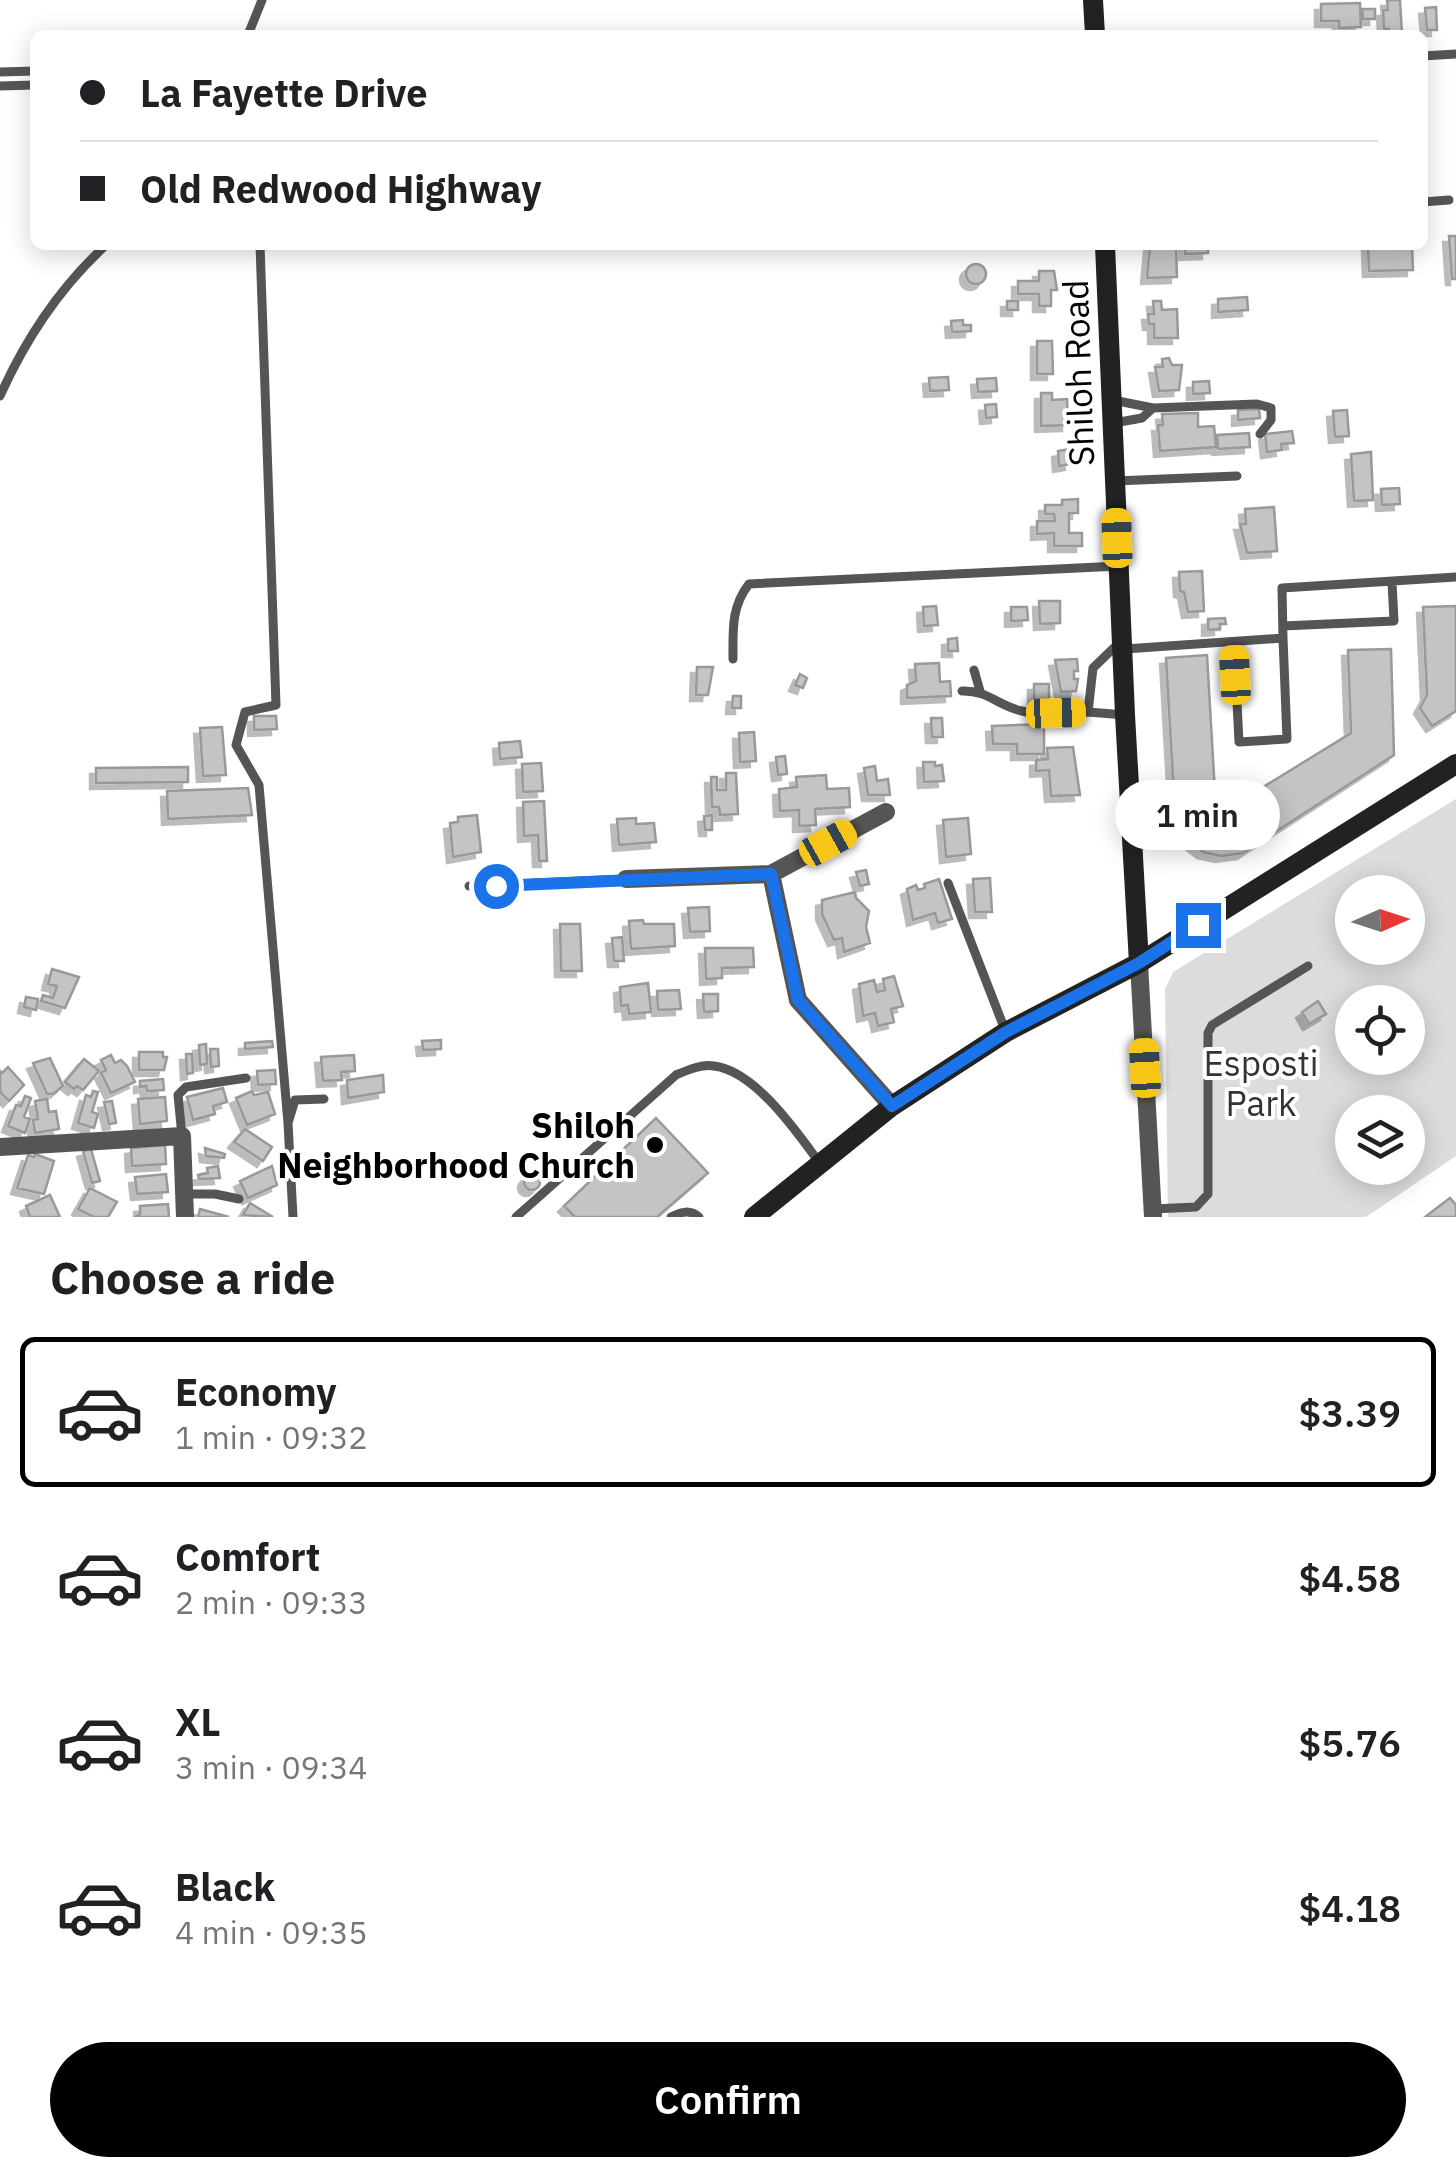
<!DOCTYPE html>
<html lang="en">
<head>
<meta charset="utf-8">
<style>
  body { margin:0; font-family:"IBM Plex Sans",sans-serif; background:#f6f6f6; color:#202124; height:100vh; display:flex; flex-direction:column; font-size:38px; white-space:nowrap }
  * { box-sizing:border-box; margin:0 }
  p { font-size:32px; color:#757577 }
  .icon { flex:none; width:55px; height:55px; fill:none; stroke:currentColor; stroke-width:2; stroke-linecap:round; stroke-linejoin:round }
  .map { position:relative; height:1217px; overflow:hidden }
  .side { display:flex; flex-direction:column; background:#fff; flex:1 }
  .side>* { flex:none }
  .hud { position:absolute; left:30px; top:30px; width:1398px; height:220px; border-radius:15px; box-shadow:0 5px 25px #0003; display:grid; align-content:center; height:220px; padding:0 50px; background:#fff }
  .needle { width:65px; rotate:87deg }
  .buttons { position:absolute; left:1335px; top:875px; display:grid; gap:20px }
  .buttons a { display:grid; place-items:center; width:90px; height:90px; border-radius:50%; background:#fff; box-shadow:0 5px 25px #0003; font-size:50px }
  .end { position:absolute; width:45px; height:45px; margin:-22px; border:12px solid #1a73e8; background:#fff; box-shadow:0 0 0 5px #fff }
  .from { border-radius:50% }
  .bubble { position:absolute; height:70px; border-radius:35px; background:#fff; box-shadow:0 5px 25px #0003; font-size:32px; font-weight:600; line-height:70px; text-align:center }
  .car { position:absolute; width:30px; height:60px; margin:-30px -15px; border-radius:12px; box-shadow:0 0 8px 2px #0007; background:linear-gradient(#f5c518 24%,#345 0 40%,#f5c518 0 76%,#345 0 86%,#f5c518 0) }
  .hud b { display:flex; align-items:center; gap:35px; height:95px; font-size:38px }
  .hud b+b { border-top:2px solid #e0e0e0 }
  .hud i { width:25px; height:25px; background:#202124 }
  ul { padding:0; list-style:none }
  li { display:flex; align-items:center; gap:30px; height:150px; margin:0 20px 15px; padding:0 30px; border:5px solid transparent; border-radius:15px }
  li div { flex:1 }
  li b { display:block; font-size:38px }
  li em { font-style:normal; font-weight:600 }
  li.on { border-color:#000 }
  li>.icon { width:90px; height:90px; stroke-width:1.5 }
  h2 { padding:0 50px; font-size:45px; line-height:120px }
  .action { display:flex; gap:20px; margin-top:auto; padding:20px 50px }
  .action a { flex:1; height:115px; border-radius:60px; background:#000; color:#fff; font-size:40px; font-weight:600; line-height:115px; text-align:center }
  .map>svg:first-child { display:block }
</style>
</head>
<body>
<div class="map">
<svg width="1456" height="1217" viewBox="0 0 1456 1217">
  <defs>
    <filter id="shadow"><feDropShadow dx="-6" dy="6" stdDeviation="0" flood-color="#0004"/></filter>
  </defs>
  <rect width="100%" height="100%" fill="#fff"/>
  <!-- green -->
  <path fill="#dcdcdc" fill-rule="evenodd" d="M1456,799V1156L1366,1217H1168L1165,989L1173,972ZM1352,892H1408V948H1352ZM1352,1002H1408V1058H1352ZM1352,1112H1408V1168H1352Z"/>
  <!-- building -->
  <path fill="#c4c4c4" stroke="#999" stroke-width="2.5" filter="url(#shadow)" d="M1387,0H1400L1402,35H1389V29H1384L1383,10H1388Z
    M1360,3L1361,27L1339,28V21H1321V4Z
    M1436,7L1437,30H1427L1425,8Z
    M1362,9H1375V19H1363Z
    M1449,236H1456V279H1452Z
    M1150,245H1176L1177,277L1147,278Z
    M1185,245H1208V253L1185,254Z
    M1368,245H1412L1413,270L1369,271Z
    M966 274a10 10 0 1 1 20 0a10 10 0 1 1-20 0Z
    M1039,271H1054L1057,290H1051V306H1039V294H1018V281H1039Z
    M1247,297L1248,310L1218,312V299Z
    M1007,301H1018V310H1007Z
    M1153,301H1161L1162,310L1177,309L1178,338H1154V324H1149L1148,314H1154Z
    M963,320V325H971V331L952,332L951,321Z
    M1037,341H1052L1053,374H1037Z
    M1169,358L1172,365H1182L1179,390L1159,391L1155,367H1163L1162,359Z
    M948,377L949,390L930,391L929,378Z
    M996,378L997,391L978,392L977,379Z
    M1209,381L1210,393L1193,394V382Z
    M1041,393H1052V400L1067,399L1068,425L1041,426Z
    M996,404L997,417L986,418L985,405Z
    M1259,409L1260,418L1238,420V410Z
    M1347,410L1349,436L1335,437L1333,411Z
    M1198,413V427L1214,426L1216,447L1160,451L1158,425H1163L1162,414Z
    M1292,431L1294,443L1281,444L1282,450L1267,452L1265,434Z
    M1249,433L1250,447L1218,449L1217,435Z
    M1070,449L1071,464L1059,466L1058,451Z
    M1371,452L1373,500L1354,501L1351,454Z
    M1399,488L1400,504L1382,505L1381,489Z
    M1078,499V513H1069V533H1082V546H1054V533L1037,534V521H1055L1054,514H1045V505H1062V500Z
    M1274,507L1277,551L1247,553L1240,524H1246L1245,509Z
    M1202,571L1204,611L1188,612L1184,592L1180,591L1179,572Z
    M1039,601H1060V623L1040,624Z
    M936,606L938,625L924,626L923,607Z
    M1456,606V711L1432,726L1420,708L1427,695L1423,607Z
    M1011,607H1027L1028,620L1011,621Z
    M1225,618L1226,624H1220V629L1208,630V619Z
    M957,638L958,651H948V639Z
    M1391,649L1394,755L1243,853L1221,856L1203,852L1176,831L1166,658L1207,655L1216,810L1221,813L1351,733L1348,650Z
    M1077,659L1078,671H1074V679H1078L1076,691L1061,692L1055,660Z
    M939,663L940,682L950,681L951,696L907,698V685L916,681L915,664Z
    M697,667H713L708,695H696Z
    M800,674L807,678L803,688L795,685Z
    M1034,684H1049V699L1034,700Z
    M733,696H741V708H732Z
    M254,716H276L277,729L254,730Z
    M931,718H942L943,737H932Z
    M1044,724V754H1017V744H993L992,726Z
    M222,727L226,775L203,776L200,728Z
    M754,732L756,761L740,762L739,733Z
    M520,741L522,757L500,759L499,743Z
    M1073,747L1080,795L1051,796L1049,770L1036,771V760L1048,759L1047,748Z
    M785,756L787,774L778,775L776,757Z
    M923,762H935V766L942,765L944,781L924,782Z
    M541,763L543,791L523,792L522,764Z
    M875,766L877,781L888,779L890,795H868L864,768Z
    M188,767V782L96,783V768Z
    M726,773H736L738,814L720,815L719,807H712L711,777H717V790H726Z
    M826,775L827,789L849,788L850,807L815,809L816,825L799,826V810L780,811L779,789L797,787L796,777Z
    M248,788L252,815L168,819L167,791Z
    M544,801L547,861H539L538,835L524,836L523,802Z
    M477,815L481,852L453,857L450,823L458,822V817Z
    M712,815V830H705L704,816Z
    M636,818V824L654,823L656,842L619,845L617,819Z
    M968,818L971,854L946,857L943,820Z
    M866,870L869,884L860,886L856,872Z
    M990,878L992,912H975L973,879Z
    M939,879L952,919L938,923L935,913L913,920L907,889L916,885L918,890L925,888L924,884Z
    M855,892L856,898L869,911L866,927L870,943L844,952L842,938L834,940L822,914V900Z
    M709,907L710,931L690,932L688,908Z
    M643,920L644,924H674L675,946L631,949L629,921Z
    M560,924H580L582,971H561Z
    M622,937L624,961H614L612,938Z
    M705,948H753L754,967L722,968V978L706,979Z
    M52,969L79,977L65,1008L41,1001L43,995L53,998L57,986L48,984Z
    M894,976L903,1006L891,1009L894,1022L878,1026L875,1013L863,1016L859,984L874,980L877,992L885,990L883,979Z
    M648,983L651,1012L629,1014L628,1005L621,1006L620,987Z
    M679,990L681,1009L658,1010L657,991Z
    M703,994H718V1011L704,1012Z
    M26,997L38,999L36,1010L24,1007Z
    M1318,1001L1326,1014L1309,1024L1302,1012Z
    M441,1040V1049L423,1050L422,1041Z
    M272,1041L273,1047L245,1049V1043Z
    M206,1044L207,1064L200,1065L199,1045Z
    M210,1049H218L219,1066L211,1067Z
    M139,1052H163V1057H167L164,1070H139Z
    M186,1054H192L193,1073L187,1074Z
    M111,1055L115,1063L121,1060L127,1066L135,1082L111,1093L101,1073L106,1070L101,1060Z
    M354,1055L355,1071L341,1072L342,1080L323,1081L321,1057Z
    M50,1058L63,1086L53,1094H47L33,1063Z
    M84,1059L99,1071L83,1090L77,1086L74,1089L65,1082Z
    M8,1067L24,1085L9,1101L0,1092V1071L2,1073Z
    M275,1070L276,1084L258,1085L257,1071Z
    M383,1075L384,1092L348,1098L347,1080Z
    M163,1079L164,1090L147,1091L146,1086L140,1087V1081Z
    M223,1088L227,1102L213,1106L215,1114L193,1120L187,1097Z
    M93,1091L98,1092L92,1112L98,1114L94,1128L78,1123L86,1095L91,1097Z
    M252,1091L254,1095L268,1092L275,1114L247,1125L236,1098Z
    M25,1096L31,1098L24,1117L30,1119L25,1133L8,1126L16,1105L21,1106Z
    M165,1097L167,1121L140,1124L138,1099Z
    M47,1099L49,1112L56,1111L59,1129L35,1133L33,1120L38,1119L35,1101Z
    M112,1101L116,1123L109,1124L104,1102Z
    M656,1118L708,1173L657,1217H575L564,1206Z
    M245,1129L272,1147L263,1161L234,1142Z
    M165,1145L166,1164L132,1166L131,1148Z
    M205,1148L225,1154L224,1158L206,1156Z
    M91,1149L100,1181L92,1183L83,1151Z
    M35,1154L54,1161L44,1194L17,1188L28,1155L34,1157Z
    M218,1166L220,1178L199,1179L198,1175L208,1173L207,1168Z
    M272,1166L277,1185L248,1198L240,1181Z
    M524 1182a8 8 0 1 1 16 0a8 8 0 1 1-16 0Z
    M166,1174L168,1192L137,1194L135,1177Z
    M90,1188L117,1202L108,1217H94L78,1209Z
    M50,1195L60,1217H30L26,1206Z
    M1450,1198L1456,1205V1217H1425Z
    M250,1203L273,1217L243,1215Z
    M168,1204L169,1217H135L140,1214V1206Z
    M200,1209L229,1217H198Z"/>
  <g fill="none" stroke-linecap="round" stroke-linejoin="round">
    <!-- service -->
    <path stroke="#555" stroke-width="9" d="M248,35L262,0
      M1422,56L1456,54
      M0,72L35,71
      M0,86L35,85
      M1422,202L1449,200
      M260,245L276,705L245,712L236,745L259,785L288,1123
      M0,396C26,338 59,288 106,245
      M1113,400L1153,408L1257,404L1271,408V420L1260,434
      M1114,423L1142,418L1153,408
      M1115,481L1237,476
      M1283,626L1394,621L1392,582
      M1234,642L1239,742L1287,739L1283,638
      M1125,649L1283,638L1282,588L1456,577
      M733,659C733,630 731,607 749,584L1119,566
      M974,670L980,691
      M962,691C988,690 998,706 1022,711C1043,716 1067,713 1088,712L1093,668L1120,642
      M1088,712L1125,715
      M948,883L1005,1030
      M469,886L626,879
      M182,1136L178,1095L186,1087L246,1078
      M184,1194H215L239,1199
      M1153,1209L1196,1207L1208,1194V1033L1212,1025L1308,966
      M293,1217L288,1123L295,1100L324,1099
      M516,1217L676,1075C688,1070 701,1064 714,1066C755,1071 796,1131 819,1162
      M671,1217C681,1212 690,1209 699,1217"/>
    <!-- minor -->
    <path stroke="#555" stroke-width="18" d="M771,874L798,1000L892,1106
      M626,879L771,874L886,812
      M1139,963L1153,1217
      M0,1147L182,1136L185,1217"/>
    <!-- secondary -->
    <path stroke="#222" stroke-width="20" d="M1093,0L1095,35
      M1105,245L1125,715L1139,963
      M754,1217L892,1106L1006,1032L1139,963L1456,764"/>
  </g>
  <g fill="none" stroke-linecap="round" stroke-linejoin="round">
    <!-- route -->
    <path stroke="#1a73e8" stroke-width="12" d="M496,886L771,874L798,1000L892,1106L1006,1032L1139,963L1198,925"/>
  </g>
  <!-- markers -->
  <circle fill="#000" stroke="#fff" stroke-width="4" cx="655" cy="1145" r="10"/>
  <g text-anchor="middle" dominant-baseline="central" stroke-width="8" stroke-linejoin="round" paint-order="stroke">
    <!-- street labels -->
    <g font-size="35" fill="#000" stroke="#fff">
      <text transform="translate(1078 373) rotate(-92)">Shiloh Road</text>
    </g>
    <!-- park labels -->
    <g font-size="35" fill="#333" stroke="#fff">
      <text x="1261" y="1063">Esposti<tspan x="1261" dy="40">Park</tspan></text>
    </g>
    <!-- poi labels -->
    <g font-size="35" font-weight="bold" fill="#000" stroke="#fff" text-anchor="end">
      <text x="635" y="1125">Shiloh<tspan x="635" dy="40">Neighborhood Church</tspan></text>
    </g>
  </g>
</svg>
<div class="buttons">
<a><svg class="needle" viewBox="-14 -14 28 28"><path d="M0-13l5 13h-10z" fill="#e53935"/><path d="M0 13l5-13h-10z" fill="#757577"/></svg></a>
<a><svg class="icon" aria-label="locate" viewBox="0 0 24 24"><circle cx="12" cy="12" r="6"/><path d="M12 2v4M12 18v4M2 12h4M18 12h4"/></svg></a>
<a><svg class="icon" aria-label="layers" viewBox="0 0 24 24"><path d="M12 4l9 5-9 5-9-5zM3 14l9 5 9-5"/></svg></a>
</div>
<i class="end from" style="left:496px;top:886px"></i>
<i class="end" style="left:1198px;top:925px"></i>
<div class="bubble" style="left:1115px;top:780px;width:165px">1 min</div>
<i class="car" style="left:1117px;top:538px;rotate:358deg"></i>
<i class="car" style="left:1235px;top:675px;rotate:357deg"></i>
<i class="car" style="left:1056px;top:713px;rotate:88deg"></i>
<i class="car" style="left:828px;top:843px;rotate:61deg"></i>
<i class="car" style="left:1145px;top:1068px;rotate:357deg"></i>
<div class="hud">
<b><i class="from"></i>La Fayette Drive</b>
<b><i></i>Old Redwood Highway</b>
</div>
</div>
<section class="side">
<h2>Choose a ride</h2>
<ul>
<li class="on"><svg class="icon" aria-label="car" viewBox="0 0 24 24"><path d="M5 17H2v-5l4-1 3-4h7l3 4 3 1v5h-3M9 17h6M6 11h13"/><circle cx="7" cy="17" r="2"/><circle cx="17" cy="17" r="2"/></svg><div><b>Economy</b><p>1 min · 09:32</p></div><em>$3.39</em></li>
<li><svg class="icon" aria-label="car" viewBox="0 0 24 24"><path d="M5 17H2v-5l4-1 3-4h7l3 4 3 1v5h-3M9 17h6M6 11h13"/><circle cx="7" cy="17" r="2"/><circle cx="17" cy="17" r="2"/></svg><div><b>Comfort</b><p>2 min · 09:33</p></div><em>$4.58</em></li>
<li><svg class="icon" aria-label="car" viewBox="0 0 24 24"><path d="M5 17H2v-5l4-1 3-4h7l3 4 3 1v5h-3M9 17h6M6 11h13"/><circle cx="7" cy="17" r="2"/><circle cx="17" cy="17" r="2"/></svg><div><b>XL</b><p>3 min · 09:34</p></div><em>$5.76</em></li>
<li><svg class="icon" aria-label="car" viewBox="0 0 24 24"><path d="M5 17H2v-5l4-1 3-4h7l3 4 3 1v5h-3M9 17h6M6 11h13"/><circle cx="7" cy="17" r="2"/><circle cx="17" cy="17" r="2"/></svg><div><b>Black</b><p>4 min · 09:35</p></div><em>$4.18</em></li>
</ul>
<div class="action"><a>Confirm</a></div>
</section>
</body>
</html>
